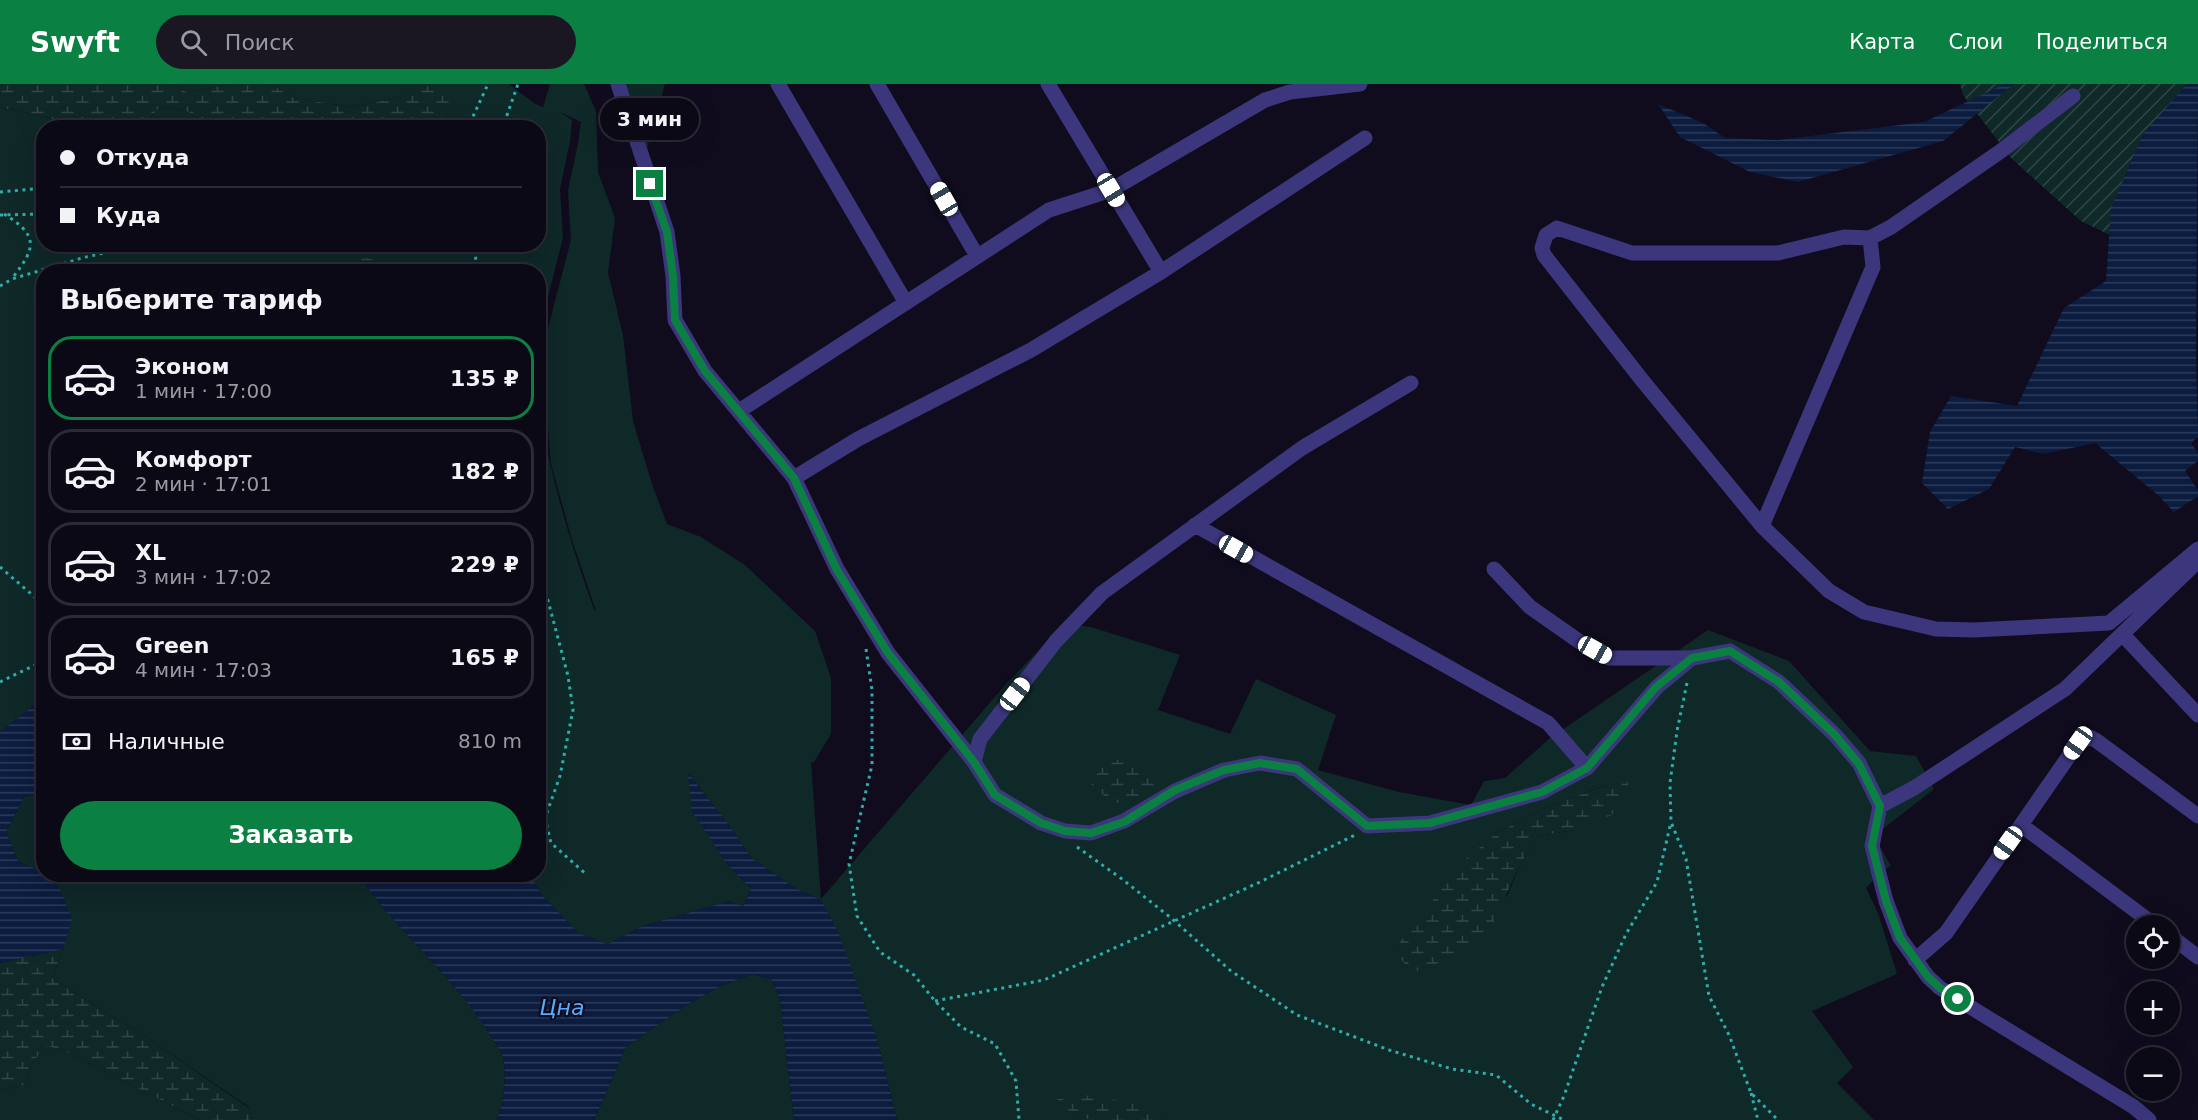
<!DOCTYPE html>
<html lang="ru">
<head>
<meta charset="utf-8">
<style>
  body { margin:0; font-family:"DejaVu Sans",sans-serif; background:#1a1723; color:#f1f3f6; height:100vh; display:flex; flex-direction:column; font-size:22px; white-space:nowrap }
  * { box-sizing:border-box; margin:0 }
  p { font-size:20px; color:#9a9aa1 }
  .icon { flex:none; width:33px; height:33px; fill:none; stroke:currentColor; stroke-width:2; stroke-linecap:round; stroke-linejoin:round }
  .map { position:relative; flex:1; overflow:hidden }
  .side { position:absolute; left:36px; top:180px; width:510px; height:618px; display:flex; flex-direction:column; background:#0c0916; border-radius:24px; box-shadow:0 6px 24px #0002,0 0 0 2px #2c2a35 }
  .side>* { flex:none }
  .top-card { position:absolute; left:36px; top:36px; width:510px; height:132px; border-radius:24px; box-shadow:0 6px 24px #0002,0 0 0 2px #2c2a35; display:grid; align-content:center; height:132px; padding:0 24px; background:#0c0916 }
  .fabs { position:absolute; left:2126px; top:831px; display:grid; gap:12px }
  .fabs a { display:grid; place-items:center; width:54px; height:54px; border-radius:50%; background:#0c0916; box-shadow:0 6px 24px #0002,0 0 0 2px #2c2a35; font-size:30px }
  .end { position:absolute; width:27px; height:27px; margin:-14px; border:8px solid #0b8043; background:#fff; box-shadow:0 0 0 3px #fff }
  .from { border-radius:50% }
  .bubble { position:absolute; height:42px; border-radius:21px; background:#0c0916; box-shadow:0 6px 24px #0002,0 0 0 2px #2c2a35; font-size:20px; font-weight:600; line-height:42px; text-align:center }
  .car { position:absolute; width:18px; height:36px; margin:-18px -9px; border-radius:8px; box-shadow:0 0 4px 2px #0007; background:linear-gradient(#fff 24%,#345 0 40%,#fff 0 76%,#345 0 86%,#fff 0) }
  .top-card b { display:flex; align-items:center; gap:21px; height:57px; font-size:22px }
  .top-card b+b { border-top:2px solid #2c2a35 }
  .top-card i { width:15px; height:15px; background:#f1f3f6 }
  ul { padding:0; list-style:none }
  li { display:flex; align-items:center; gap:18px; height:84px; margin:0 12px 9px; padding:0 12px; border:3px solid #2c2a35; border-radius:24px }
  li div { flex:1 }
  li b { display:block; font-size:22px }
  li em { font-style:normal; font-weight:600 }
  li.active { border-color:#0b8043 }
  li>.icon { width:54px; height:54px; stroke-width:1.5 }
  h2 { padding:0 24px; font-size:27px; line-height:72px }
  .pay { display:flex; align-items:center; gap:15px; height:66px; padding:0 24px; font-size:22px }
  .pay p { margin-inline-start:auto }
  .action { display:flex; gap:12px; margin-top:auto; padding:12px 24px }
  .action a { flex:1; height:69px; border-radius:36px; background:#0b8043; color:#fff; font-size:24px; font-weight:600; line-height:69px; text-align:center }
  header { display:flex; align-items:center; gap:36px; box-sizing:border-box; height:84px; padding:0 30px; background:#0b8043; color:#fff }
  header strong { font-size:28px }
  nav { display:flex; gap:33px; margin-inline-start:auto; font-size:21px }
  .search { width:420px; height:54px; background:#1a1723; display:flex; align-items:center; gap:15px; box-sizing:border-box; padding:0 21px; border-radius:33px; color:#9a9aa1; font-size:22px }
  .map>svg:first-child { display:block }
</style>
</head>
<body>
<header>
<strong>Swyft</strong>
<div class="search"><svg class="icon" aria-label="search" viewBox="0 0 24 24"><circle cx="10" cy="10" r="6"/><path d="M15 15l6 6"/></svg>Поиск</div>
<nav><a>Карта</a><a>Слои</a><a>Поделиться</a></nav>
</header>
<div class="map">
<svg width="2198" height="1036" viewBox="0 0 2198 1036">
  <defs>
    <pattern id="wetland-marsh" width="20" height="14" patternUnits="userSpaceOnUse" patternTransform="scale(1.5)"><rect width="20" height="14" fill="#0f2828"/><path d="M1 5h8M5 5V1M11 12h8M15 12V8" fill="none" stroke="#314648"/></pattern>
    <pattern id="garden-furrows" width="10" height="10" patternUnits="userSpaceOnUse" patternTransform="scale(1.5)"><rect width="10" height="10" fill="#0f2828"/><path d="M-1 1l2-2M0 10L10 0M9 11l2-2" fill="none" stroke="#314648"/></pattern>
    <pattern id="water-rules" width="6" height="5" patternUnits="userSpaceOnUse" patternTransform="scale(1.5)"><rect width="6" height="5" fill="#0b1c3e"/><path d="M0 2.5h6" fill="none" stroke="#2e3c5b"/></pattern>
  </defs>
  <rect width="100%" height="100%" fill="#100c1e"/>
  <!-- grass -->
  <path fill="#0f2828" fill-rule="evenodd" d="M173,0H230L188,9Z
    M270,0H509L535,20L543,23L550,0H584L596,27L598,88L615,134L608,189L623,251L633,337L652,400L667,440L701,453L745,481L815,547L831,594V650L814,678H811L821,815L1006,600L1068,536L1073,541L1091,543L1180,571L1158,626L1230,650L1256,595L1336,631L1318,686L1399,708L1471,721L1484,697L1505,694L1549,655L1708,546L1789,577L1870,667L1916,672L1934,705L1874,752L1891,782L1881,788L1866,804L1878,829L1897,890L1812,927L1853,983L1837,999L1874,1036H1165L1152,1022L1069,1026L1090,1036H897L877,955L821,816L795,804L751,774L729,741L689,690L727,780L751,805L743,822L729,817L643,842L608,860L578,849L542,811L530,791L538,790L539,324C551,394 570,459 594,525L596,527L572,456L551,380L542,267L571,156L568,107L578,59L581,38L560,28L572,36L570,57L560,105L563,154L539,248L538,188L395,187L388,179L361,174L360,188H44L43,614L0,648V23L88,43L44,44V160H538V44L431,43L448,29L428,3L397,14L351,23L294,14ZM1606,701L1574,746L1538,752L1521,779L1507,812L1393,866L1497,749L1549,722Z
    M618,0H665L645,72Z
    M159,24C179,25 194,25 206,43L142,44Z
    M43,708V790L18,777L6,748L24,713Z
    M44,791H358C397,847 452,891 489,949C493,956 501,965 503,973C507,994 504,1016 497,1036H252L249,1023L146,953L52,894L63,865L59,803Z
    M752,890L771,895L780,915L794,1036H594L626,963L688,920L721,902Z
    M48,962L71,970L200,1036H0V1006L25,1001L33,977Z"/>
  <!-- wetland -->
  <path fill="url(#wetland-marsh)" d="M0,0H173L188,9L230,0H270L294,14L351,23L397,14L428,2L454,9L448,29L431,43H206C194,25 179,25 159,24L142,43H88L0,23Z
    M361,173L388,179L395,187H360Z
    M1127,674L1148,684L1155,702L1138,714L1113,720L1091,700L1104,678Z
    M1626,694L1630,705L1612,731L1574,746L1538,752L1521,779L1488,850L1457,872L1412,889L1393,866L1423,830L1457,782L1497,749L1549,722Z
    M63,865L52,894L146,953L249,1024L252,1036H200L71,970L48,962L33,977L25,1001L0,1006V879Z
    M1084,1011L1153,1022L1165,1036H1090L1068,1026L1057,1015Z"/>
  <!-- garden -->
  <path fill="url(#garden-furrows)" d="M1960,0H2198L2110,151L2081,137L2011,74L1963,11Z"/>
  <!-- water -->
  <path fill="url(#water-rules)" d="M2005,0H2014L1943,57L1798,98L1750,88L1680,53L1658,20L1703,39L1725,54L1778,56L1924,38Z
    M2187,0H2198L2196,272L2198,353L2191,359L2198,369V377L2185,387L2198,406V412L2174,428L2158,411L2095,359L2043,370L2015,363L1989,405L1948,425L1922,399L1930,348L1951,312L2017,322L2064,224L2106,197L2111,124L2143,50Z
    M43,614V708L24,713L6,748L18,777L41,788L59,803L72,835L63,865L0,879V648Z
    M688,689L729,741L751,774L795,804L821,816L838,848L877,955L897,1036H794L780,915L771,895L752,890L721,902L688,920L626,963L594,1036H497C504,1016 507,994 503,973C501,965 493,956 489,949C452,891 397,847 358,791H530L542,811L578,849L608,860L643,842L729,817L743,822L751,805L727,780L692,727Z"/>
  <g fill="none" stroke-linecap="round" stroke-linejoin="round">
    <!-- path -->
    <path stroke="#2daeab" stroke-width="3" stroke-dasharray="3 4.5" stroke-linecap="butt" d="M464,44L470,39L488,0
      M498,44L506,34L518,0
      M0,108L44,104
      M4,130C38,151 37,163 13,193
      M0,131L44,130
      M469,160L475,167L477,188
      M0,202L12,195L82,174L143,160
      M538,479L568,592L573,626L560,692L545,734L551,759L587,791
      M0,483L44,521
      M866,565L872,606V681L849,780L857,832L880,868L914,891L935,917L961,943L995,960L1016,997L1019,1036
      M0,598L35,581L44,570
      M1687,599L1677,647L1670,699L1671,738L1686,775L1709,912L1729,951L1751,1009L1778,1036
      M1077,763L1122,795L1171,834L1231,887L1297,931L1389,966L1452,985L1496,991L1531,1020L1564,1036
      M935,917L1044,896L1260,798L1355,751
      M1751,1009L1758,1036
      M1553,1036L1564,1012L1602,903L1626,850L1657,798L1671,738"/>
    <!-- minor -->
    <path stroke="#3c377d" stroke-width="15" d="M618,0L667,148L673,192L675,236L705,287L794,394L837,485L888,569L974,678L995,711L1041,739L1065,747L1091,749L1124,737L1175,707L1224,686L1260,679L1297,685L1367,742L1430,739L1542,708L1587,684L1657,603L1692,574L1730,567L1779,598L1835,651L1859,679L1880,722L1914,704L2065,605L2198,477
      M778,0L906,219
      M877,0L977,172
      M1048,0L1161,188
      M2073,12L2001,67L1891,143L1870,154L1844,153L1778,169H1632L1557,144L1546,151L1542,164L1544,171L1642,296L1762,442L1829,507L1864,528L1936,545L1974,546L2109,539L2198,465
      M739,327L1049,126L1111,106L1265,16L1290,8L1360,0
      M794,394L858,355L1031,266L1161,188L1365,54
      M1195,441L1548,639L1587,684
      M1762,442L1873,183L1870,154
      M1494,485L1530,523L1580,558L1609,574H1692
      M2123,551L2198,631
      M974,678L980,655L1056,557L1102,509L1302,364L1411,299
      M1880,722L1872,762L1886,817L1900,854L1928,893L1940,904L1993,937L2134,1023L2149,1036
      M2021,741L2156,842
      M2169,851L2198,873
      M1915,876L1946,849L2078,659L2090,653L2097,657L2198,732"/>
  </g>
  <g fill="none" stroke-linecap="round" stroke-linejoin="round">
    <!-- route -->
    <path stroke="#0b8043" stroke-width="8" d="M650,100L667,148L673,192L675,236L705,287L794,394L837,486L888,569L974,678L995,711L1041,739L1065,747L1091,749L1124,738L1175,706L1224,686L1260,679L1297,685L1367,742L1430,739L1542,708L1587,684L1656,603L1692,574L1730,567L1779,598L1835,651L1859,680L1880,722L1872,762L1886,817L1900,854L1928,893L1940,904L1958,915"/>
  </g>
  <g text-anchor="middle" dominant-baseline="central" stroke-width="4.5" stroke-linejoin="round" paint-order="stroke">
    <!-- water labels -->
    <g font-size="22" font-style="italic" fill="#57abfe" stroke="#100c1e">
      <text x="562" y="923">Цна</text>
    </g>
  </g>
</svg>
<div class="fabs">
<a><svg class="icon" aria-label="locate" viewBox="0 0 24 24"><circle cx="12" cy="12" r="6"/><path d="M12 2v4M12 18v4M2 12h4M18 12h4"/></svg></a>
<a>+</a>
<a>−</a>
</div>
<i class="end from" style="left:1958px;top:915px"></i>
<i class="end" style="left:650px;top:100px"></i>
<div class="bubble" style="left:600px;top:14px;width:99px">3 мин</div>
<i class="car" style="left:1111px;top:106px;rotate:149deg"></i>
<i class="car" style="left:944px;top:115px;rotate:330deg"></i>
<i class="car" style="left:1236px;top:465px;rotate:119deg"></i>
<i class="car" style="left:1595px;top:566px;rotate:119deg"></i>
<i class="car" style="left:1015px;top:610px;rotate:38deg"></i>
<i class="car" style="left:2078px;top:659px;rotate:215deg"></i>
<i class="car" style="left:2008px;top:759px;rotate:215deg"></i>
<div class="top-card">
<b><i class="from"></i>Откуда</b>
<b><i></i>Куда</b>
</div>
<section class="side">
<h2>Выберите тариф</h2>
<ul>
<li class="active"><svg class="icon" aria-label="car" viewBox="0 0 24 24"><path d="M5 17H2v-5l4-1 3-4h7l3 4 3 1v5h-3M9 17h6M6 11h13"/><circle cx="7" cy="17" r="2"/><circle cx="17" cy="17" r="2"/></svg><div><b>Эконом</b><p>1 мин · 17:00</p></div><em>135 ₽</em></li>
<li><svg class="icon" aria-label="car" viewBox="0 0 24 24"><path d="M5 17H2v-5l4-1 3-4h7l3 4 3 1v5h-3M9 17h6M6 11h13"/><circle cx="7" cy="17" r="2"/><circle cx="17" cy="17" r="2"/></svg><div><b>Комфорт</b><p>2 мин · 17:01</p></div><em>182 ₽</em></li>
<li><svg class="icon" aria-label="car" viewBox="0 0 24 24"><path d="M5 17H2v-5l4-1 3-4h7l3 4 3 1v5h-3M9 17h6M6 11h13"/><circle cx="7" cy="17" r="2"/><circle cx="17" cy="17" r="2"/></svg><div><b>XL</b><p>3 мин · 17:02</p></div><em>229 ₽</em></li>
<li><svg class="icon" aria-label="car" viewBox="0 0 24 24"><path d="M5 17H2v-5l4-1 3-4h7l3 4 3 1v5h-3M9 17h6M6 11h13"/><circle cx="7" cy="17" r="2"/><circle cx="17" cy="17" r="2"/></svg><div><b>Green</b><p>4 мин · 17:03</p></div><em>165 ₽</em></li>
</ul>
<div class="pay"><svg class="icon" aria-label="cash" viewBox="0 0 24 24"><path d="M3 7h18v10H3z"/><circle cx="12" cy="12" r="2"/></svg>Наличные<p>810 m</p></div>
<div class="action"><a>Заказать</a></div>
</section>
</div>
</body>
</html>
